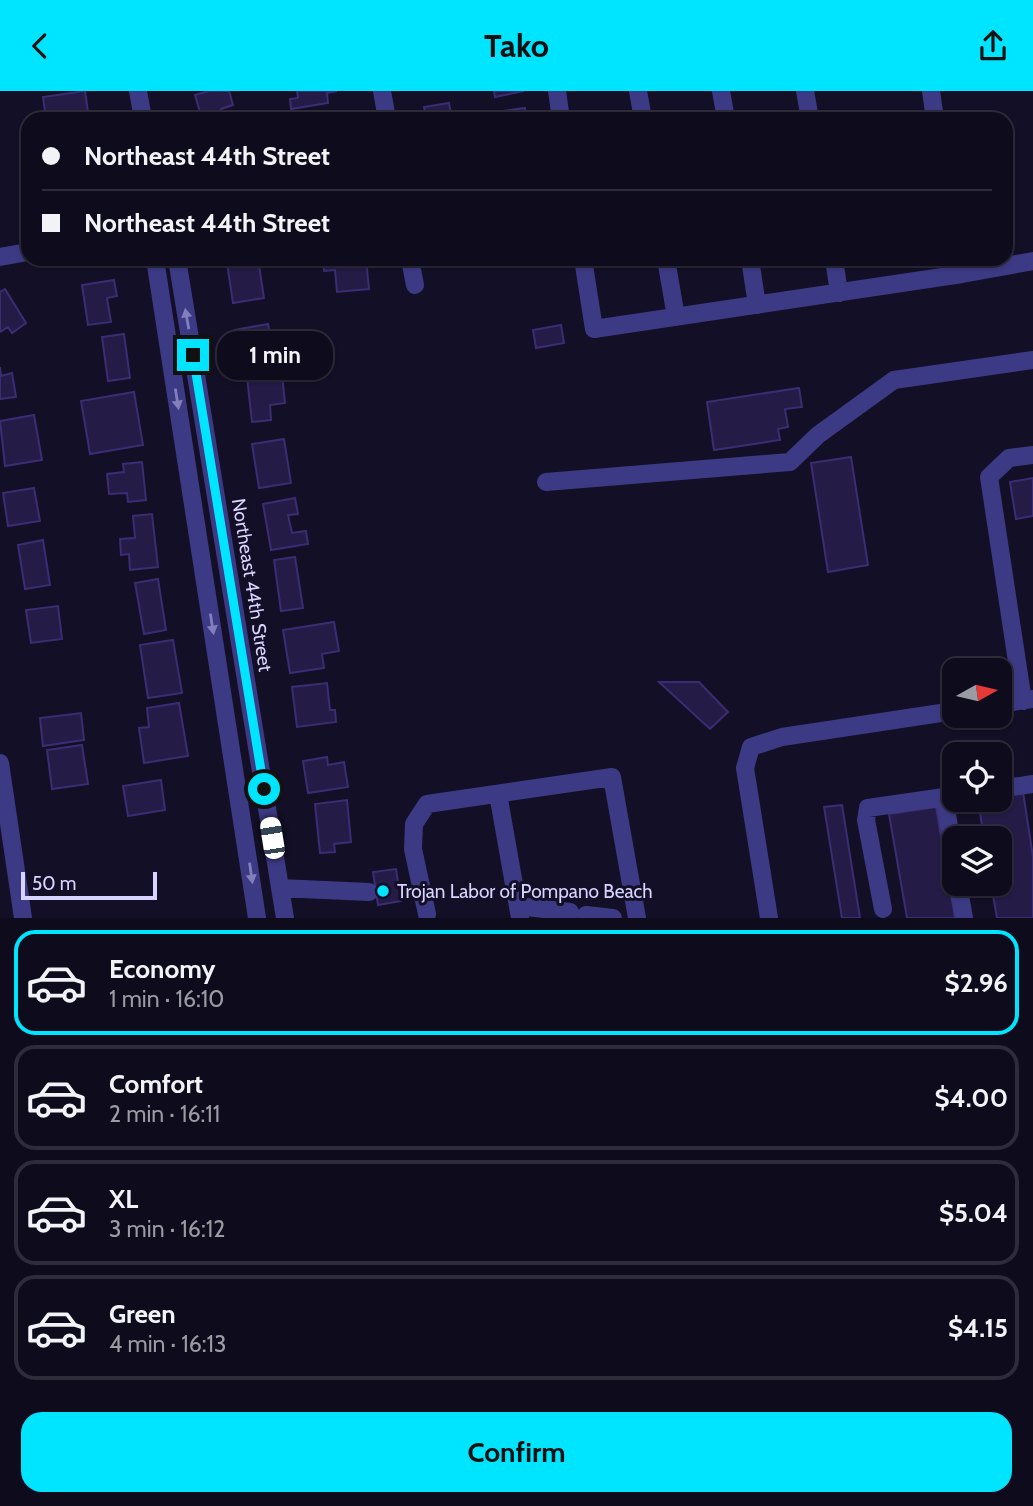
<!DOCTYPE html>
<html lang="en">
<head>
<meta charset="utf-8">
<style>
  body { margin:0; font-family:Cabin,sans-serif; background:#1c1929; color:#f1f3f6; height:100vh; display:flex; flex-direction:column; font-size:26px; white-space:nowrap }
  * { box-sizing:border-box; margin:0 }
  p { font-size:23px; color:#9b9ba3 }
  .icon { flex:none; width:38px; height:38px; fill:none; stroke:currentColor; stroke-width:2; stroke-linecap:round; stroke-linejoin:round }
  .map { position:relative; height:827px; overflow:hidden }
  .panel { display:flex; flex-direction:column; background:#0e0b1c; flex:1 }
  .panel>* { flex:none }
  .hud { position:absolute; left:21px; top:21px; width:992px; height:154px; border-radius:21px; box-shadow:0 2px 5px #0004,0 0 0 2px #2e2b3b; display:grid; align-content:center; height:154px; padding:0 21px; background:#0e0b1c }
  .needle { width:46px; rotate:82deg }
  .fabs { position:absolute; left:942px; top:567px; display:grid; gap:14px }
  .fabs a { display:grid; place-items:center; width:70px; height:70px; border-radius:14px; background:#0e0b1c; box-shadow:0 2px 5px #0004,0 0 0 2px #2e2b3b; font-size:35px }
  .scale { position:absolute; left:21px; bottom:18px; width:136px; box-sizing:border-box; padding-left:7px; border:4px solid #d9d4ff; border-top:0; font-size:19px; line-height:24px; white-space:nowrap; color:#d9d4ff; -webkit-text-stroke:5px #130f26; paint-order:stroke }
  .end { position:absolute; width:32px; height:32px; margin:-16px; border:9px solid #00e5ff; background:#111; box-shadow:0 0 0 4px #111 }
  .from { border-radius:50% }
  .bubble { position:absolute; height:49px; border-radius:21px; background:#0e0b1c; box-shadow:0 2px 5px #0004,0 0 0 2px #2e2b3b; font-size:23px; font-weight:700; line-height:49px; text-align:center }
  .car { position:absolute; width:21px; height:42px; margin:-21px -10px; border-radius:9px; box-shadow:0 0 5px 2px #0007; background:linear-gradient(#fff 24%,#345 0 40%,#fff 0 76%,#345 0 86%,#fff 0) }
  .hud b { display:flex; align-items:center; gap:24px; height:66px; font-size:26px }
  .hud b+b { border-top:2px solid #2e2b3b }
  .hud i { width:18px; height:18px; background:#f1f3f6 }
  ul { padding:12px 0 0; list-style:none }
  li { display:flex; align-items:center; gap:21px; height:105px; margin:0 14px 10px; padding:0 7px; border:4px solid #2e2b3b; border-radius:21px }
  li div { flex:1 }
  li b { display:block; font-size:26px }
  li em { font-style:normal; font-weight:700 }
  li.selected { border-color:#00e5ff }
  li>.icon { width:63px; height:63px; stroke-width:1.5 }
  .primary-button { display:flex; gap:14px; margin-top:auto; padding:14px 21px }
  .primary-button a { flex:1; height:80px; border-radius:21px; background:#00e5ff; color:#111; font-size:28px; font-weight:700; line-height:80px; text-align:center }
  header { display:flex; justify-content:space-between; align-items:center; height:91px; padding:0 21px; background:#00e5ff; color:#111; font-size:32px; font-weight:700 }
  .map>svg:first-child { display:block }
</style>
</head>
<body>
<header><svg class="icon" aria-label="back" viewBox="0 0 24 24"><path d="M15 5l-7 7 7 7"/></svg>Tako<svg class="icon" aria-label="share" viewBox="0 0 24 24"><path d="M12 15V3M7 8l5-5 5 5M5 13v7h14v-7"/></svg></header>
<div class="map">
<svg width="1033" height="827" viewBox="0 0 1033 827">
  <rect width="100%" height="100%" fill="#130f26"/>
  <!-- building -->
  <path fill="#241b47" stroke="#3b2d73" stroke-width="2" d="M85,0L89,28H46L43,6Z
    M209,0H229L233,14L221,18L224,28H202L195,4Z
    M297,0H337L327,2L328,12L291,18L290,8L298,7Z
    M494,0H524L495,6Z
    M449,12L452,28H426L424,16Z
    M525,17L526,28H497L496,21Z
    M258,168L264,207L233,212L227,172Z
    M323,168H366L369,198L337,201L335,179L324,180Z
    M454,168H499L455,175Z
    M114,189L117,205L107,207L111,231L88,234L82,194Z
    M5,198L26,232L12,242L8,236L0,241V201Z
    M268,233L271,249L262,251L264,267L240,272L234,239Z
    M561,234L564,252L536,257L533,239Z
    M124,243L130,287L108,290L102,246Z
    M0,276L1,285L12,282L16,306L0,308Z
    M282,283L285,312L270,314L271,329L252,331L247,286Z
    M799,297L802,316L785,318L788,336L778,338L780,349L714,359L707,311Z
    M134,301L143,354L90,363L81,310Z
    M34,324L42,369L5,375L0,330Z
    M284,348L291,392L259,397L252,353Z
    M851,366L868,474L828,481L811,372Z
    M142,371L146,409L128,411L127,402L109,403L107,383L124,381L123,373Z
    M1033,387V425L1016,428L1010,391Z
    M34,397L40,430L8,435L3,402Z
    M295,407L298,423L288,424L292,442L306,440L308,453L271,459L263,413Z
    M152,423L158,476L130,479L129,463L121,464L120,448L135,447L133,425Z
    M43,449L50,494L25,498L18,454Z
    M295,466L303,517L281,520L274,469Z
    M158,488L166,539L144,543L135,492Z
    M58,515L62,548L31,552L26,519Z
    M334,531L339,560L322,563L324,577L290,582L283,539Z
    M173,549L182,602L148,607L140,554Z
    M659,591H699L728,621L710,638Z
    M327,592L330,619H335L336,631L297,636L292,596Z
    M179,612L188,665L144,672L139,637L149,636L147,617Z
    M81,622L84,649L43,655L40,627Z
    M82,654L88,693L52,698L47,659Z
    M327,666L328,674L344,671L348,696L308,702L303,670Z
    M161,689L165,719L128,725L123,695Z
    M1023,701L1033,766V827H997L991,793H999V747H984L978,709H999V704Z
    M347,709L351,751L334,753L335,761L320,762L315,713Z
    M842,714L860,827H842L824,716Z
    M936,716L955,827H907L889,723Z
    M396,778L401,810L378,814L373,781Z"/>
  <g fill="none" stroke-linecap="round" stroke-linejoin="round">
    <!-- minor -->
    <path stroke="#3d3a85" stroke-width="18" d="M138,0L143,28
      M382,0L387,28
      M557,0L561,28
      M638,0L643,28
      M721,0L726,28
      M805,0L810,28
      M931,0L935,28
      M0,166L28,161
      M155,168L257,827
      M177,168L285,827
      M410,168L415,194
      M583,168L594,238L962,183L1033,170
      M666,168L676,226
      M750,168L757,214
      M834,168L839,202
      M546,391L790,371L818,344L894,289L1033,269
      M1023,610L989,386L1009,367L1033,364
      M999,613L1033,608
      M0,672L23,827
      M999,698L1033,693
      M498,703L520,827
      M954,704L944,706L954,765
      M958,793L964,827
      M280,797L369,801
      M518,815L570,821
      M883,818L866,729L868,717L944,706
      M427,823L413,758L414,733L427,713L612,686L637,827
      M586,824L613,827
      M769,827L745,677L751,656L782,646L954,620"/>
  </g>
  <!-- one-way arrows -->
  <defs><path id="oneway-solid" d="M-6-.8H1V-3.2L6.5 0L1 3.2V.8H-6Z" transform="scale(1.75)"/></defs>
  <g fill="#837fbc">
    <use href="#oneway-solid" transform="translate(187 228) rotate(-100)"/>
    <use href="#oneway-solid" transform="translate(177 308) rotate(81)"/>
    <use href="#oneway-solid" transform="translate(212 533) rotate(81)"/>
    <use href="#oneway-solid" transform="translate(251 782) rotate(82)"/>
  </g>
  <g fill="none" stroke-linecap="round" stroke-linejoin="round">
    <!-- route -->
    <path stroke="#00e5ff" stroke-width="9" d="M193,264L264,698"/>
  </g>
  <!-- markers -->
  <circle fill="#00e5ff" stroke="#130f26" stroke-width="2.5" cx="383" cy="800" r="7"/>
  <g text-anchor="middle" dominant-baseline="central" stroke-width="6" stroke-linejoin="round" paint-order="stroke">
    <!-- street labels -->
    <g font-size="19" fill="#d9d4ff" stroke="#130f26">
      <text transform="translate(252 494) rotate(81)">Northeast 44th Street</text>
    </g>
    <!-- poi labels -->
    <g font-size="19" fill="#d9d4ff" stroke="#130f26" text-anchor="start">
      <text x="397" y="800">Trojan Labor of Pompano Beach</text>
    </g>
  </g>
</svg>
<div class="fabs">
<a><svg class="needle" viewBox="-14 -14 28 28"><path d="M0-13l5 13h-10z" fill="#e53935"/><path d="M0 13l5-13h-10z" fill="#9b9ba3"/></svg></a>
<a><svg class="icon" aria-label="locate" viewBox="0 0 24 24"><circle cx="12" cy="12" r="6"/><path d="M12 2v4M12 18v4M2 12h4M18 12h4"/></svg></a>
<a><svg class="icon" aria-label="layers" viewBox="0 0 24 24"><path d="M12 4l9 5-9 5-9-5zM3 14l9 5 9-5"/></svg></a>
</div>
<div class="scale">50 m</div>
<i class="end from" style="left:264px;top:698px"></i>
<i class="end" style="left:193px;top:264px"></i>
<div class="bubble" style="left:217px;top:240px;width:116px">1 min</div>
<i class="car" style="left:272px;top:747px;rotate:351deg"></i>
<div class="hud">
<b><i class="from"></i>Northeast 44th Street</b>
<b><i></i>Northeast 44th Street</b>
</div>
</div>
<section class="panel">
<ul>
<li class="selected"><svg class="icon" aria-label="car" viewBox="0 0 24 24"><path d="M5 17H2v-5l4-1 3-4h7l3 4 3 1v5h-3M9 17h6M6 11h13"/><circle cx="7" cy="17" r="2"/><circle cx="17" cy="17" r="2"/></svg><div><b>Economy</b><p>1 min · 16:10</p></div><em>$2.96</em></li>
<li><svg class="icon" aria-label="car" viewBox="0 0 24 24"><path d="M5 17H2v-5l4-1 3-4h7l3 4 3 1v5h-3M9 17h6M6 11h13"/><circle cx="7" cy="17" r="2"/><circle cx="17" cy="17" r="2"/></svg><div><b>Comfort</b><p>2 min · 16:11</p></div><em>$4.00</em></li>
<li><svg class="icon" aria-label="car" viewBox="0 0 24 24"><path d="M5 17H2v-5l4-1 3-4h7l3 4 3 1v5h-3M9 17h6M6 11h13"/><circle cx="7" cy="17" r="2"/><circle cx="17" cy="17" r="2"/></svg><div><b>XL</b><p>3 min · 16:12</p></div><em>$5.04</em></li>
<li><svg class="icon" aria-label="car" viewBox="0 0 24 24"><path d="M5 17H2v-5l4-1 3-4h7l3 4 3 1v5h-3M9 17h6M6 11h13"/><circle cx="7" cy="17" r="2"/><circle cx="17" cy="17" r="2"/></svg><div><b>Green</b><p>4 min · 16:13</p></div><em>$4.15</em></li>
</ul>
<div class="primary-button"><a>Confirm</a></div>
</section>
</body>
</html>
